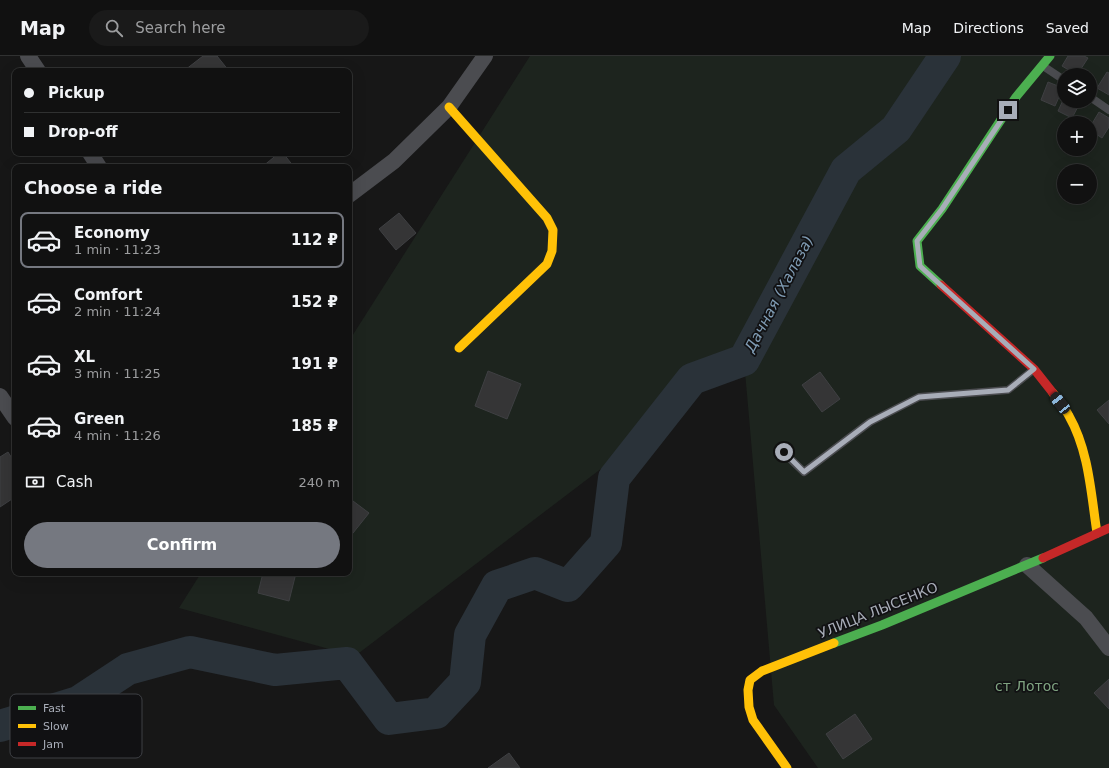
<!DOCTYPE html>
<html lang="en">
<head>
<meta charset="utf-8">
<style>
  body { margin:0; font-family:"DejaVu Sans",sans-serif; background:#1a1a1a; color:#f1f3f6; height:100vh; display:flex; flex-direction:column; font-size:15px; white-space:nowrap }
  * { box-sizing:border-box; margin:0 }
  p { font-size:13px; color:#9c9d9f }
  .icon { flex:none; width:22px; height:22px; fill:none; stroke:currentColor; stroke-width:2; stroke-linecap:round; stroke-linejoin:round }
  .map { position:relative; flex:1; overflow:hidden }
  .details { position:absolute; left:12px; top:108px; width:340px; height:412px; display:flex; flex-direction:column; background:#111; border-radius:8px; box-shadow:0 4px 16px #0002,0 0 0 1px #303131 }
  .details>* { flex:none }
  .hud { position:absolute; left:12px; top:12px; width:340px; height:88px; border-radius:8px; box-shadow:0 4px 16px #0002,0 0 0 1px #303131; display:grid; align-content:center; height:88px; padding:0 12px; background:#111 }
  .controls { position:absolute; left:1057px; top:12px; display:grid; gap:8px }
  .controls a { display:grid; place-items:center; width:40px; height:40px; border-radius:50%; background:#111; box-shadow:0 4px 16px #0002,0 0 0 1px #303131; font-size:20px }
  .end { position:absolute; width:18px; height:18px; margin:-9px; border:5px solid #a8adb8; background:#111; box-shadow:0 0 0 2px #111 }
  .from { border-radius:50% }
  .car { position:absolute; width:12px; height:24px; margin:-12px -6px; border-radius:5px; box-shadow:0 0 3px 1px #0007; background:linear-gradient(#222 24%,#8ab4d8 0 40%,#222 0 76%,#8ab4d8 0 86%,#222 0) }
  .hud b { display:flex; align-items:center; gap:14px; height:38px; font-size:15px }
  .hud b+b { border-top:1px solid #303131 }
  .hud i { width:10px; height:10px; background:#f1f3f6 }
  ul { padding:0; list-style:none }
  li { display:flex; align-items:center; gap:12px; height:56px; margin:0 8px 6px; padding:0 4px; border:2px solid transparent; border-radius:8px }
  li div { flex:1 }
  li b { display:block; font-size:15px }
  li em { font-style:normal; font-weight:700 }
  li.active { border-color:#757880 }
  li>.icon { width:36px; height:36px; stroke-width:1.5 }
  h2 { padding:0 12px; font-size:18px; line-height:48px }
  .pay { display:flex; align-items:center; gap:10px; height:44px; padding:0 12px; font-size:15px }
  .pay p { margin-inline-start:auto }
  .primary-button { display:flex; gap:8px; margin-top:auto; padding:8px 12px }
  .primary-button a { flex:1; height:46px; border-radius:24px; background:#757880; color:#fff; font-size:16px; font-weight:700; line-height:46px; text-align:center }
  header { display:flex; align-items:center; gap:24px; box-sizing:border-box; height:56px; padding:0 20px; background:#111; border-bottom:1px solid #303131 }
  header strong { font-size:19px }
  nav { display:flex; gap:22px; margin-inline-start:auto; font-size:14px }
  .search { width:280px; height:36px; background:#1a1a1a; display:flex; align-items:center; gap:10px; box-sizing:border-box; padding:0 14px; border-radius:22px; color:#9c9d9f; font-size:15px }
  .map>svg:first-child { display:block }
</style>
</head>
<body>
<header>
<strong>Map</strong>
<div class="search"><svg class="icon" aria-label="search" viewBox="0 0 24 24"><circle cx="10" cy="10" r="6"/><path d="M15 15l6 6"/></svg>Search here</div>
<nav><a>Map</a><a>Directions</a><a>Saved</a></nav>
</header>
<div class="map">
<svg width="1109" height="712" viewBox="0 0 1109 712">
  <rect width="100%" height="100%" fill="#171717"/>
  <!-- green -->
  <path fill="#1d241e" fill-rule="evenodd" d="M530,0H1109V712H818L774,649L744,304L355,600L179,552L201,517H349V285ZM1064,19H1090V45H1064ZM1064,67H1090V93H1064ZM1064,115H1090V141H1064Z"/>
  <g fill="none" stroke-linecap="round" stroke-linejoin="round">
    <!-- river -->
    <path stroke="#2a3239" stroke-width="32" d="M0,670L78,646L128,613L190,596L275,614L347,607L389,663L436,657L465,626L470,579L497,530L535,517L568,530L606,487L614,422L692,323L744,304L846,114L896,73L945,0"/>
  </g>
  <!-- building -->
  <path fill="#353536" stroke="#3f4043" d="M203,0H217L229,15H185V14Z
    M1068,0H1084L1088,2L1077,19L1062,10Z
    M1107,16L1109,17V39L1097,32Z
    M1048,26L1063,32L1055,50L1041,44Z
    M1064,42V45H1081L1072,62L1058,55Z
    M1099,56L1109,62V71L1102,82L1090,74V71Z
    M279,97H283L294,111H262Z
    M399,157L416,177L396,194L379,173Z
    M488,315L521,328L507,363L475,350Z
    M820,316L840,343L822,356L802,329Z
    M1109,344V368L1097,354Z
    M8,396L15,407V441L0,451V401Z
    M349,442L369,457L349,482Z
    M263,517H296L289,545L258,537Z
    M1109,623V653L1094,637Z
    M855,658L872,683L843,703L826,678Z
    M509,697L520,712H488Z"/>
  <g fill="none" stroke-linecap="round" stroke-linejoin="round">
    <!-- lane -->
    <path stroke="#4b4c50" stroke-width="8" d="M1043,10L1064,24
      M1090,41L1109,54
      M783,396L804,416L870,366L919,341L1008,334L1033,314"/>
    <!-- street -->
    <path stroke="#4b4c50" stroke-width="16" d="M28,0L38,15
      M90,97L99,111
      M349,139L394,105L449,51L485,0
      M0,340L15,362
      M1027,509L1086,562L1109,592"/>
    <!-- fast -->
    <path stroke="#4caf50" stroke-width="9" d="M941,229L920,210L917,185L942,153L1016,41L1050,0
      M834,587L882,569L1043,502"/>
    <!-- slow -->
    <path stroke="#ffc107" stroke-width="9" d="M449,51L547,162L553,174L552,195L547,208L459,292
      M1053,337C1058,345 1065,352 1069,360C1089,395 1091,438 1097,477
      M787,712L753,664L749,651L748,634L750,624L762,615L834,587"/>
    <!-- jam -->
    <path stroke="#c62828" stroke-width="9" d="M941,229L1034,313L1053,337
      M1043,502L1109,472"/>
  </g>
  <g fill="none" stroke-linecap="round" stroke-linejoin="round">
    <!-- route -->
    <path stroke="#a8adb8" stroke-width="5" d="M784,396L804,416L870,366L919,341L1008,334L1034,313L933,222L920,210L917,185L942,153L1008,54"/>
  </g>
  <g text-anchor="middle" dominant-baseline="central" stroke-width="3.5" stroke-linejoin="round" paint-order="stroke">
    <!-- street labels -->
    <g font-size="14" fill="#a8adb8" stroke="#111113">
      <text transform="translate(878 554) rotate(-22)">УЛИЦА ЛЫСЕНКО</text>
    </g>
    <!-- park labels -->
    <g font-size="14" fill="#7fa381" stroke="#111113">
      <text x="1027" y="630">ст Лотос</text>
    </g>
    <!-- water labels -->
    <g font-size="15" font-style="italic" fill="#7f9bb3" stroke="#111113">
      <text transform="translate(779 238) rotate(-62)">Дачная (Халаза)</text>
    </g>
  </g>
  <!-- legend -->
  <rect x="10" y="638" width="132" height="64" rx="6" fill="#111113" stroke="#3e4045" stroke-width="1"/>
  <rect x="18" y="650" width="18" height="4" fill="#4caf50"/>
  <rect x="18" y="668" width="18" height="4" fill="#ffc107"/>
  <rect x="18" y="686" width="18" height="4" fill="#c62828"/>
  <g font-size="11" fill="#a8adb8">
    <text x="43" y="656">Fast</text>
    <text x="43" y="674">Slow</text>
    <text x="43" y="692">Jam</text>
  </g>
</svg>
<div class="controls">
<a><svg class="icon" aria-label="layers" viewBox="0 0 24 24"><path d="M12 4l9 5-9 5-9-5zM3 14l9 5 9-5"/></svg></a>
<a>+</a>
<a>−</a>
</div>
<i class="end from" style="left:784px;top:396px"></i>
<i class="end" style="left:1008px;top:54px"></i>
<i class="car" style="left:1060px;top:347px;rotate:322deg"></i>
<div class="hud">
<b><i class="from"></i>Pickup</b>
<b><i></i>Drop-off</b>
</div>
<section class="details">
<h2>Choose a ride</h2>
<ul>
<li class="active"><svg class="icon" aria-label="car" viewBox="0 0 24 24"><path d="M5 17H2v-5l4-1 3-4h7l3 4 3 1v5h-3M9 17h6M6 11h13"/><circle cx="7" cy="17" r="2"/><circle cx="17" cy="17" r="2"/></svg><div><b>Economy</b><p>1 min · 11:23</p></div><em>112 ₽</em></li>
<li><svg class="icon" aria-label="car" viewBox="0 0 24 24"><path d="M5 17H2v-5l4-1 3-4h7l3 4 3 1v5h-3M9 17h6M6 11h13"/><circle cx="7" cy="17" r="2"/><circle cx="17" cy="17" r="2"/></svg><div><b>Comfort</b><p>2 min · 11:24</p></div><em>152 ₽</em></li>
<li><svg class="icon" aria-label="car" viewBox="0 0 24 24"><path d="M5 17H2v-5l4-1 3-4h7l3 4 3 1v5h-3M9 17h6M6 11h13"/><circle cx="7" cy="17" r="2"/><circle cx="17" cy="17" r="2"/></svg><div><b>XL</b><p>3 min · 11:25</p></div><em>191 ₽</em></li>
<li><svg class="icon" aria-label="car" viewBox="0 0 24 24"><path d="M5 17H2v-5l4-1 3-4h7l3 4 3 1v5h-3M9 17h6M6 11h13"/><circle cx="7" cy="17" r="2"/><circle cx="17" cy="17" r="2"/></svg><div><b>Green</b><p>4 min · 11:26</p></div><em>185 ₽</em></li>
</ul>
<div class="pay"><svg class="icon" aria-label="cash" viewBox="0 0 24 24"><path d="M3 7h18v10H3z"/><circle cx="12" cy="12" r="2"/></svg>Cash<p>240 m</p></div>
<div class="primary-button"><a>Confirm</a></div>
</section>
</div>
</body>
</html>
